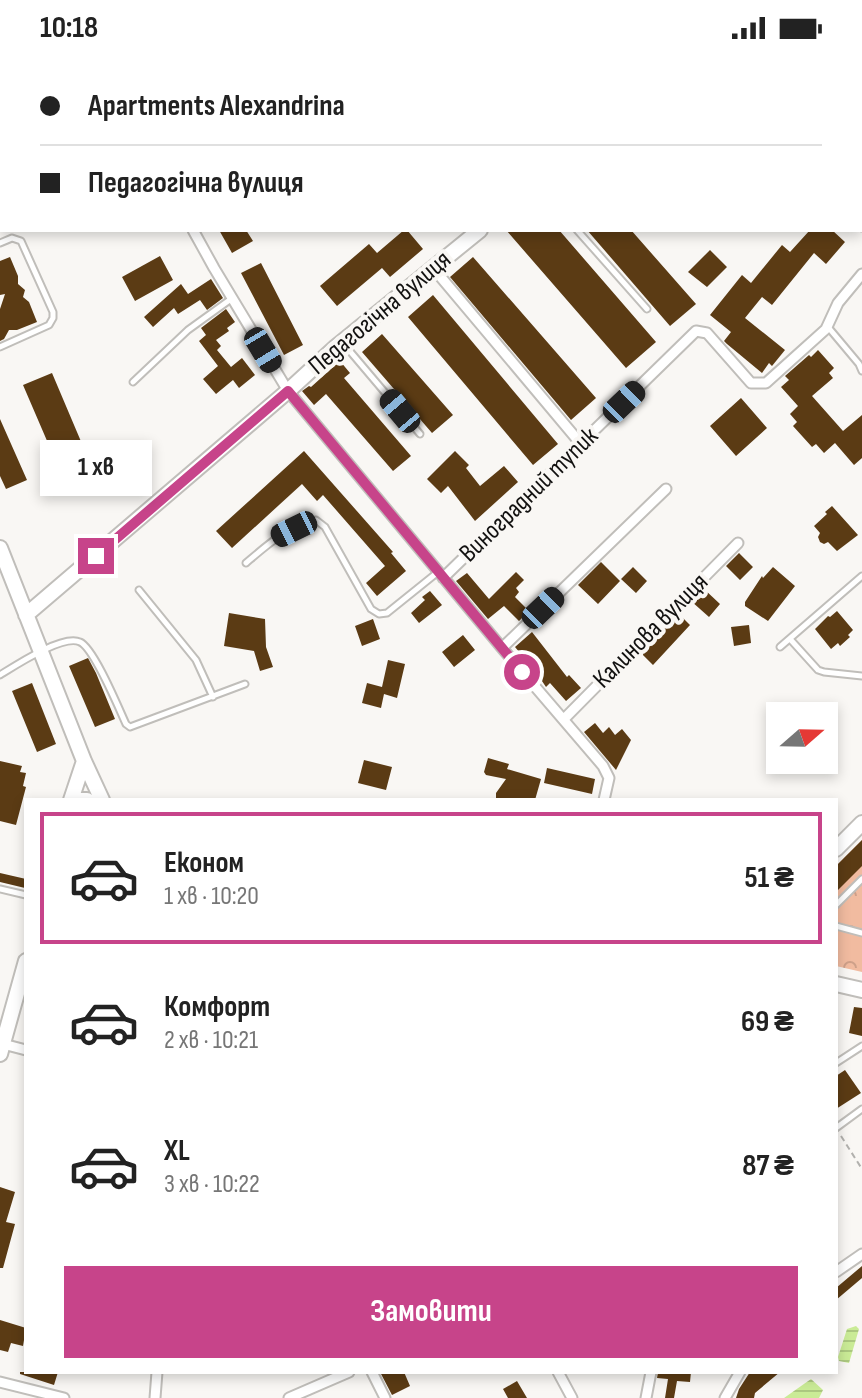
<!DOCTYPE html>
<html lang="uk">
<head>
<meta charset="utf-8">
<style>
  body { margin:0; font-family:"Sofia Sans Condensed",sans-serif; background:#f2f2f2; color:#222; height:100vh; display:flex; flex-direction:column; font-size:30px; white-space:nowrap }
  * { box-sizing:border-box; margin:0 }
  p { font-size:26px; color:#767676 }
  .icon { flex:none; width:44px; height:44px; fill:none; stroke:currentColor; stroke-width:2; stroke-linecap:round; stroke-linejoin:round }
  .map { position:relative; flex:1; overflow:hidden }
  .panel { position:absolute; left:24px; top:742px; width:814px; height:576px; display:flex; flex-direction:column; background:#fff; border-radius:0px; box-shadow:0 4px 12px #0003 }
  .panel>* { flex:none }
  .banner { position:absolute; left:0px; top:0px; width:862px; height:176px; box-shadow:0 4px 12px #0003; display:grid; align-content:center; height:176px; padding:0 40px; background:#fff }
  .needle { width:52px; rotate:70deg }
  .fabs { position:absolute; left:766px; top:646px; display:grid; gap:16px }
  .fabs a { display:grid; place-items:center; width:72px; height:72px; border-radius:0px; background:#fff; box-shadow:0 4px 12px #0003; font-size:40px }
  .end { position:absolute; width:36px; height:36px; margin:-18px; border:10px solid #c7448a; background:#fff; box-shadow:0 0 0 4px #fff }
  .from { border-radius:50% }
  .bubble { position:absolute; height:56px; border-radius:0px; background:#fff; box-shadow:0 4px 12px #0003; font-size:26px; font-weight:700; line-height:56px; text-align:center }
  .car { position:absolute; width:24px; height:48px; margin:-24px -12px; border-radius:10px; box-shadow:0 0 6px 2px #0007; background:linear-gradient(#222 24%,#8ab4d8 0 40%,#222 0 76%,#8ab4d8 0 86%,#222 0) }
  .banner b { display:flex; align-items:center; gap:28px; height:76px; font-size:30px }
  .banner b+b { border-top:2px solid #e0e0e0 }
  .banner i { width:20px; height:20px; background:#222 }
  ul { padding:14px 0 0; list-style:none }
  li { display:flex; align-items:center; gap:24px; height:132px; margin:0 16px 12px; padding:0 24px; border:4px solid transparent; border-radius:0px }
  li div { flex:1 }
  li b { display:block; font-size:30px }
  li em { font-style:normal; font-weight:700 }
  li.active { border-color:#c7448a }
  li>.icon { width:72px; height:72px; stroke-width:1.5 }
  .primary-button { display:flex; gap:16px; margin-top:auto; padding:16px 40px }
  .primary-button a { flex:1; height:92px; border-radius:0px; background:#c7448a; color:#fff; font-size:32px; font-weight:700; line-height:92px; text-align:center }
  .status { display:flex; justify-content:space-between; align-items:center; height:56px; padding:0 40px; background:#fff; direction:ltr }
  .status svg { height:22px; fill:currentColor }
  .map>svg:first-child { display:block }
</style>
</head>
<body>
<div class="status"><b>10:18</b><svg viewBox="0 0 49 12"><path d="M0 12V9h3v3zM5 12V6h3v6zM10 12V3h3v9zM15 12V0h3v12zM26 1h20v11H26zM47 4h2v5h-2z"/></svg></div>
<div class="map">
<svg width="862" height="1342" viewBox="0 0 862 1342">
  <defs>
    <pattern id="park-crowns" width="20" height="18" patternUnits="userSpaceOnUse" patternTransform="scale(2)"><rect width="20" height="18" fill="#f1bba0"/><path d="M2 6a3 3 0 1 1 6 0M12 15a3 3 0 1 1 6 0" fill="none" stroke="#cea089"/></pattern>
    <pattern id="water-rules" width="6" height="5" patternUnits="userSpaceOnUse" patternTransform="scale(2)"><rect width="6" height="5" fill="#caeb96"/><path d="M0 2.5h6" fill="none" stroke="#acc880"/></pattern>
  </defs>
  <rect width="100%" height="100%" fill="#f9f7f4"/>
  <!-- park -->
  <path fill="url(#park-crowns)" d="M862,784V916L836,910V810Z"/>
  <!-- water -->
  <path fill="url(#water-rules)" d="M856,1270L859,1273L849,1307L839,1305L838,1301L847,1273Z
    M811,1323L823,1334L819,1342H784Z"/>
  <!-- building -->
  <path fill="#5b3b14" d="M219,174H246L253,185L232,197Z
    M404,174H407L423,193L390,221L382,212L337,250L320,230L369,188L377,197Z
    M506,174H559L656,286L626,312Z
    M587,174H631L696,248L670,270Z
    M810,174H832L845,186L826,208L814,197L772,249L762,241L745,262L785,294L772,310L769,307L762,317L727,288L724,285L731,276L710,259L742,219L751,227L782,189L790,196Z
    M710,194L727,211L707,231L688,216Z
    M160,200L173,224L135,245L122,221Z
    M10,201L18,220V228L25,234L23,241L29,246L37,266L17,274H9L4,283L0,285V253L5,238L0,239V205Z
    M473,201L596,342L571,364L450,221Z
    M261,207L303,289L284,299L241,217Z
    M211,223L223,242L207,254L200,244L178,258L174,252L153,271L144,261L181,228L188,238Z
    M433,239L558,388L533,409L408,261Z
    M226,253L235,266L227,272L229,275L216,284L221,290L217,294L231,311L242,302L255,319L239,332L233,324L216,338L203,323L218,310L199,285L206,279L201,272Z
    M382,278L453,359L432,377L362,296Z
    M818,294L834,312L829,317L833,322L812,340L843,375L862,359V402L854,409L835,387L824,397L816,388L812,391L793,370L797,366L790,358L798,350L781,331L789,324L785,320L809,299L811,301Z
    M340,305L350,317L344,322L411,400L393,415L326,338L314,349L302,335L309,330L311,331Z
    M52,317L88,402L60,415L23,329Z
    M741,342L767,372L736,400L710,370Z
    M0,363L27,424L6,433L0,420Z
    M304,395L393,496L391,497L406,515L377,540L366,527L385,510L323,439L317,445L302,428L232,492L216,475Z
    M455,395L469,409L466,412L480,430L504,410L518,426L475,465L448,430L441,437L427,423Z
    M832,450L858,479L837,495L828,486L824,488L820,486L818,481L820,477L814,470L827,458L825,456Z
    M739,497L753,511L740,524L726,510Z
    M601,506L620,525L598,548L578,529Z
    M633,511L647,525L636,537L621,523Z
    M773,511L795,530L768,565L745,550V546L762,520L763,522Z
    M516,516L524,524L516,532L519,536L515,541L529,555L519,565L504,550L488,563L456,525L467,517L489,543Z
    M704,533L720,548L709,561L691,545Z
    M430,535L442,549L419,567L411,557L425,544L422,541Z
    M837,555L853,574L848,579L850,581L840,590L838,587L831,593L815,573L828,560L830,561Z
    M229,557L265,563L266,591L273,611L260,615L254,595L224,590Z
    M679,558L690,569L653,609L640,596Z
    M373,563L380,583L362,590L355,570Z
    M749,569L751,587L734,590L731,571Z
    M532,576L567,621L569,619L581,632L566,645L550,627L546,631L536,616L515,591Z
    M463,579L475,594L454,611L442,596Z
    M88,602L96,617L115,663L95,671L69,610Z
    M388,604L405,608L397,642L384,638L381,652L362,647L367,627L382,631Z
    M32,627L56,688L37,696L12,635Z
    M595,667L603,677L609,671L615,679L622,673L631,684L616,714L584,676Z
    M488,702L509,708L507,713L541,723L535,744H515L508,742L506,744H496V737L506,723L486,719L484,716Z
    M364,704L392,711L386,734L358,727Z
    M0,705L22,710L20,716L26,717L23,730L26,731L16,769L0,765Z
    M547,712L595,723L592,738L544,727Z
    M862,784V810L836,836V810Z
    M0,817L26,823L25,832L0,826Z
    M854,951L862,952V980L849,977Z
    M845,1014L861,1037L836,1053V1020Z
    M0,1131L15,1136L6,1166L15,1168L3,1212H0Z
    M862,1210V1222L836,1244V1232Z
    M0,1264L26,1272L23,1290L11,1287L8,1296L0,1294Z
    M20,1316H58L54,1329L20,1318Z
    M380,1316H404L410,1330L392,1339Z
    M658,1316H691L690,1326L677,1325L674,1342H665L668,1323L657,1322Z
    M750,1316H780L755,1337L754,1342H736L739,1333Z
    M517,1325L527,1342H508L503,1333Z"/>
  <g fill="none" stroke-linecap="round" stroke-linejoin="round">
    <!-- lane casing -->
    <g stroke="#c0beba" stroke-width="9">
      <path id="lane" d="M696,0L698,2
        M860,20L862,19
        M860,170L862,172
        M577,174L647,253
        M0,187L12,182L21,185L53,256V262L49,269L0,291
        M828,271L859,308L862,315
        M343,287L420,378
        M133,326L188,274L231,243
        M246,507C266,490 289,469 316,464L325,471L371,553L379,558L387,557L438,516
        M139,534L196,604L213,641
        M790,583L818,614L824,616L862,620
        M780,591L862,520
        M0,619C16,609 63,578 80,586C94,592 119,653 126,668L130,671L245,628
        M0,833L26,839
        M836,849L862,823
        M836,870L862,877
        M836,1007L862,990
        M836,1072L862,1053"/>
    </g>
    <!-- street casing -->
    <g stroke="#c0beba" stroke-width="13">
      <path id="street" d="M99,0L100,2
        M793,0L795,2
        M860,63L862,65
        M193,174L214,212L288,335L502,592L603,710L609,722L604,744
        M434,213L581,388
        M443,522L696,275L707,277L751,327H766L826,273L838,247L862,218
        M502,592L666,433
        M564,663L738,487
        M3,988L26,994
        M836,1216L862,1198
        M372,1316L385,1342
        M558,1316L572,1342
        M0,1326L64,1342
        M155,1342L157,1316
        M289,1342L349,1316
        M646,1342L651,1316
        M725,1342L740,1316"/>
    </g>
    <!-- secondary casing -->
    <g stroke="#c0beba" stroke-width="18">
      <path id="secondary" d="M684,2L687,0
        M0,492L84,705L102,744
        M26,559L288,335L336,291L480,174
        M71,744L84,705
        M79,744H87
        M836,793L862,767
        M836,928L862,934
        M0,998L26,905"/>
    </g>
    <!-- path -->
    <path stroke="#b2b1ae" stroke-width="2" stroke-dasharray="6 4" stroke-linecap="butt" d="M841,1080L862,1113"/>
    <!-- lane -->
    <use href="#lane" stroke="#fff" stroke-width="5"/>
    <!-- street -->
    <use href="#street" stroke="#fff" stroke-width="9"/>
    <!-- secondary -->
    <use href="#secondary" stroke="#fff" stroke-width="14"/>
    <!-- tram -->
    <path stroke="#3f3d3c" stroke-width="2" d="M23,2L25,0
      M0,30L2,29"/>
  </g>
  <g fill="none" stroke-linecap="round" stroke-linejoin="round">
    <!-- route -->
    <path stroke="#c7448a" stroke-width="10" d="M96,500L288,335L522,616"/>
  </g>
  <g text-anchor="middle" dominant-baseline="central" stroke-width="8" stroke-linejoin="round" paint-order="stroke">
    <!-- street labels -->
    <g font-size="26" fill="#121110" stroke="#f9f7f4">
      <text transform="translate(380 257) rotate(-40)">Педагогічна вулиця</text>
      <text transform="translate(529 439) rotate(-44)">Виноградний тупик</text>
      <text transform="translate(651 575) rotate(-45)">Калинова вулиця</text>
    </g>
  </g>
</svg>
<div class="fabs">
<a><svg class="needle" viewBox="-14 -14 28 28"><path d="M0-13l5 13h-10z" fill="#e53935"/><path d="M0 13l5-13h-10z" fill="#767676"/></svg></a>
</div>
<i class="end from" style="left:522px;top:616px"></i>
<i class="end" style="left:96px;top:500px"></i>
<div class="bubble" style="left:40px;top:384px;width:112px">1 хв</div>
<i class="car" style="left:263px;top:294px;rotate:149deg"></i>
<i class="car" style="left:624px;top:346px;rotate:46deg"></i>
<i class="car" style="left:400px;top:355px;rotate:320deg"></i>
<i class="car" style="left:294px;top:473px;rotate:244deg"></i>
<i class="car" style="left:543px;top:552px;rotate:46deg"></i>
<div class="banner">
<b><i class="from"></i>Apartments Alexandrina</b>
<b><i></i>Педагогічна вулиця</b>
</div>
<section class="panel">
<ul>
<li class="active"><svg class="icon" aria-label="car" viewBox="0 0 24 24"><path d="M5 17H2v-5l4-1 3-4h7l3 4 3 1v5h-3M9 17h6M6 11h13"/><circle cx="7" cy="17" r="2"/><circle cx="17" cy="17" r="2"/></svg><div><b>Економ</b><p>1 хв · 10:20</p></div><em>51 ₴</em></li>
<li><svg class="icon" aria-label="car" viewBox="0 0 24 24"><path d="M5 17H2v-5l4-1 3-4h7l3 4 3 1v5h-3M9 17h6M6 11h13"/><circle cx="7" cy="17" r="2"/><circle cx="17" cy="17" r="2"/></svg><div><b>Комфорт</b><p>2 хв · 10:21</p></div><em>69 ₴</em></li>
<li><svg class="icon" aria-label="car" viewBox="0 0 24 24"><path d="M5 17H2v-5l4-1 3-4h7l3 4 3 1v5h-3M9 17h6M6 11h13"/><circle cx="7" cy="17" r="2"/><circle cx="17" cy="17" r="2"/></svg><div><b>XL</b><p>3 хв · 10:22</p></div><em>87 ₴</em></li>
</ul>
<div class="primary-button"><a>Замовити</a></div>
</section>
</div>
</body>
</html>
